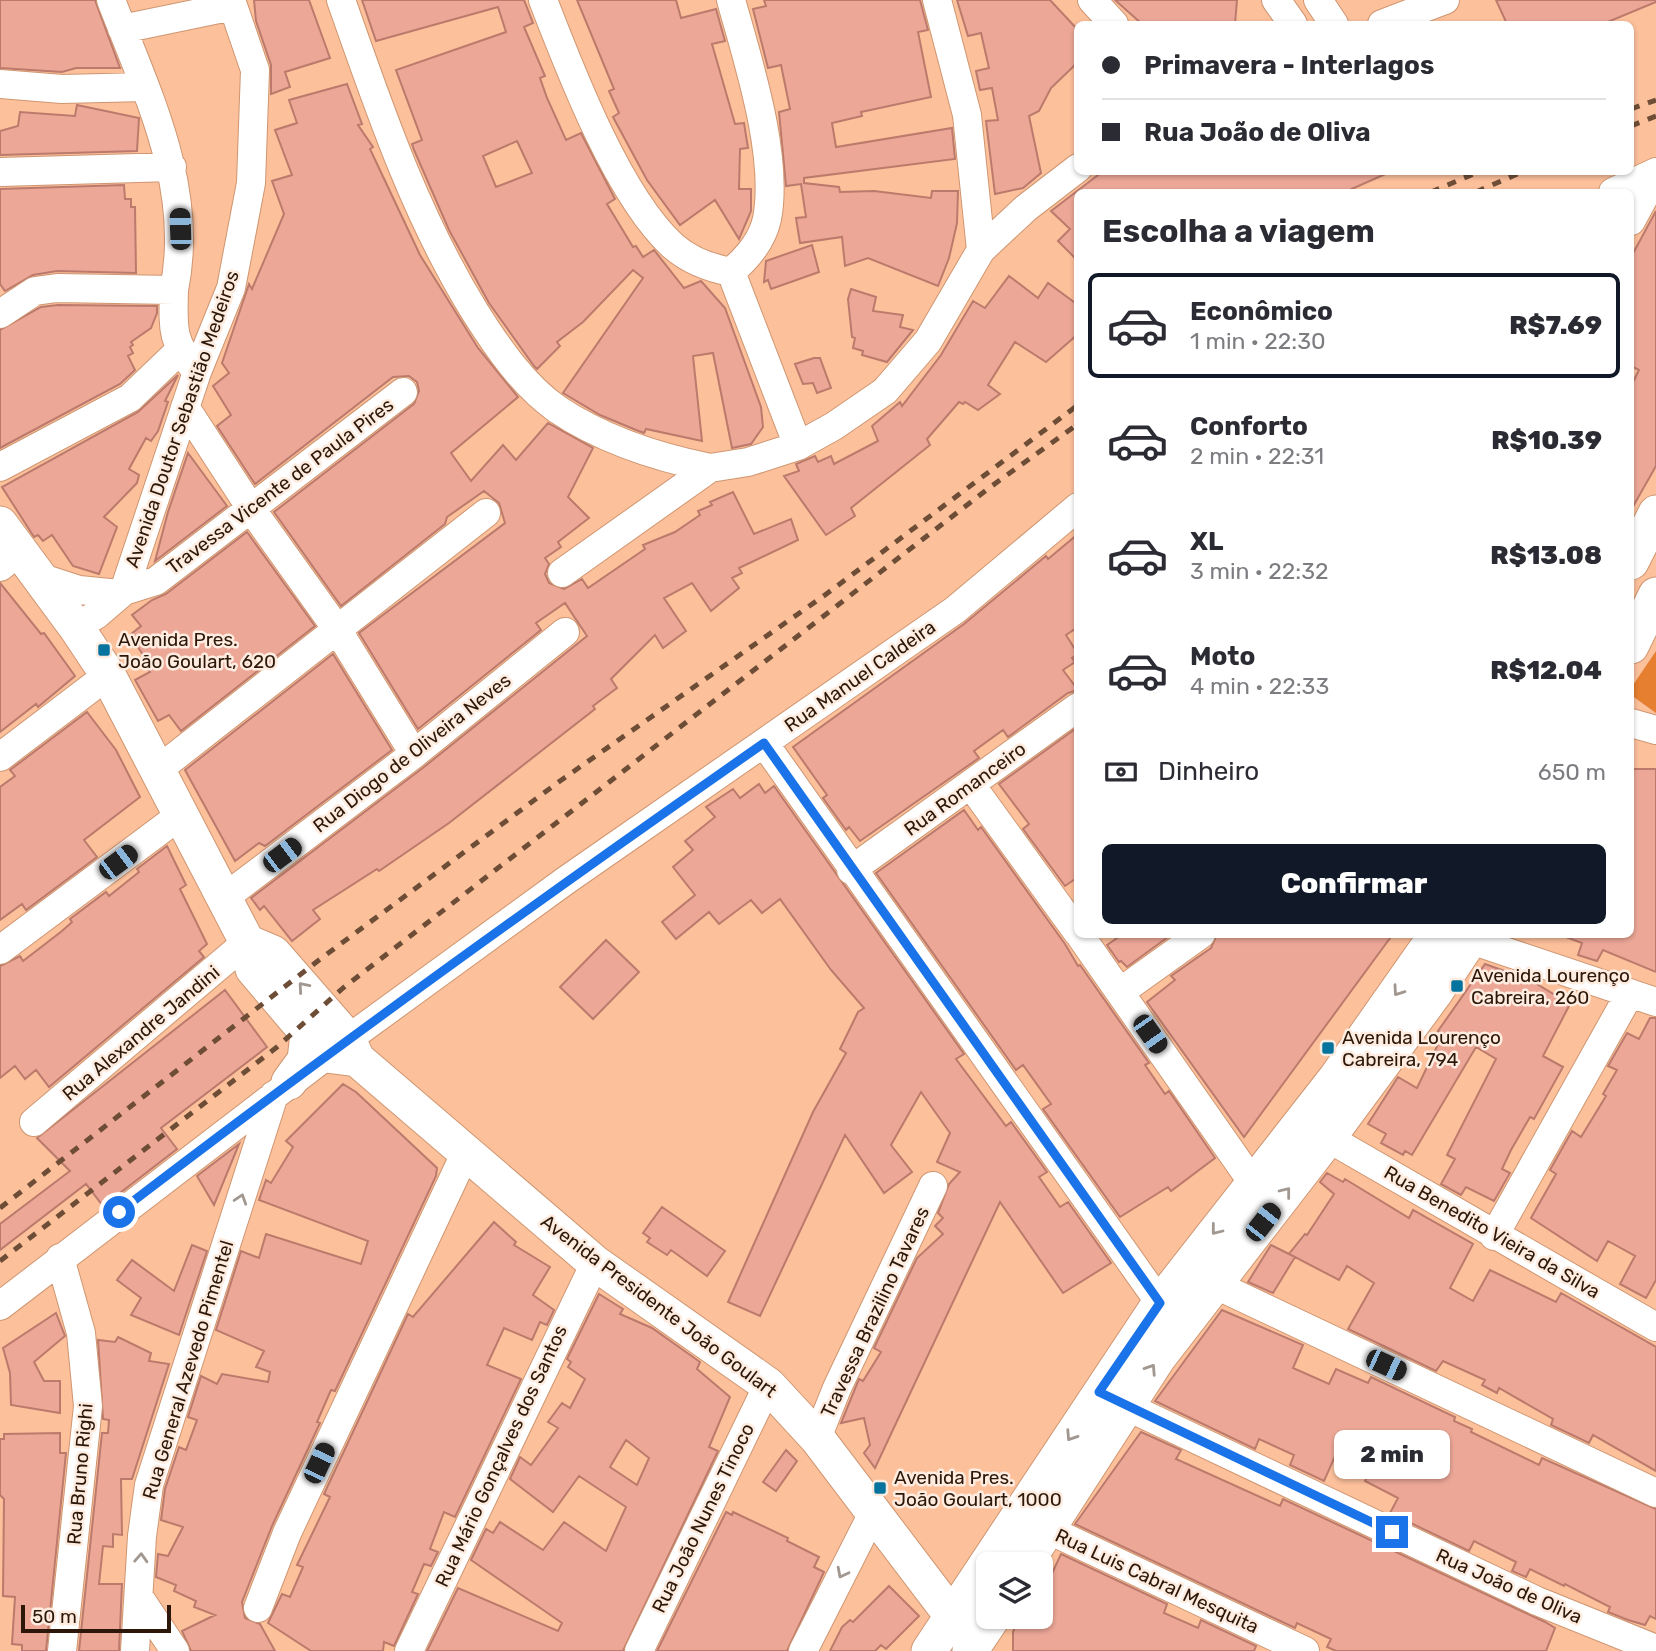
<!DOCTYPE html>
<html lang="pt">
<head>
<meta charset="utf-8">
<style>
  body { margin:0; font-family:Rubik,sans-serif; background:#f2f2f3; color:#2b2b33; height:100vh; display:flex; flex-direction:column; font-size:26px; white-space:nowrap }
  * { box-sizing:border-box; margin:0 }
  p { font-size:23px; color:#7c7c81 }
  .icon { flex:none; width:38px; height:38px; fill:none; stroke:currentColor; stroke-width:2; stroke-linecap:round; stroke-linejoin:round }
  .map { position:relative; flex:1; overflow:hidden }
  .sheet { position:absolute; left:1074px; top:189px; width:560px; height:749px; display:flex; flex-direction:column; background:#fff; border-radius:10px; box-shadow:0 2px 5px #0004 }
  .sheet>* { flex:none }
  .hud { position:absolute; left:1074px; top:21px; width:560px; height:154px; border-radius:10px; box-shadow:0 2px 5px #0004; display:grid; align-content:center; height:154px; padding:0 28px; background:#fff }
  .tools { position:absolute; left:976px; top:1552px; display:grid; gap:14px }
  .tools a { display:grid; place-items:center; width:77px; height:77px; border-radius:10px; background:#fff; box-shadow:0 2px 5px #0004; font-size:35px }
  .scale { position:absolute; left:21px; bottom:18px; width:150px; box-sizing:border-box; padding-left:7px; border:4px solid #2c1708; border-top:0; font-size:19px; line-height:24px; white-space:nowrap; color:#2c1708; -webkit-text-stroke:5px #feece0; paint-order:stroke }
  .end { position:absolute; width:32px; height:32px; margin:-16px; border:9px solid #1a73e8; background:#fff; box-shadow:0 0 0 4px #fff }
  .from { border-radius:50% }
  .bubble { position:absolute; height:49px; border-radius:10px; background:#fff; box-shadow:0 2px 5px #0004; font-size:23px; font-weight:800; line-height:49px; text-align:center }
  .car { position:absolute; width:21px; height:42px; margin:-21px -10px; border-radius:9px; box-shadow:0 0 5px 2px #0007; background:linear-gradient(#222 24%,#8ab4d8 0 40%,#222 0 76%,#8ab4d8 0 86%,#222 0) }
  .hud b { display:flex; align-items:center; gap:24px; height:66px; font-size:26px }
  .hud b+b { border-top:2px solid #e1e1e2 }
  .hud i { width:18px; height:18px; background:#2b2b33 }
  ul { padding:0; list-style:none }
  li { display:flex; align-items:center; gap:21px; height:105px; margin:0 14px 10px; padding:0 14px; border:4px solid transparent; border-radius:10px }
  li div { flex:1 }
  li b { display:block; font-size:26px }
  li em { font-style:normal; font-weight:800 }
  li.selected { border-color:#111827 }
  li>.icon { width:63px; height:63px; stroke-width:1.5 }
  h2 { padding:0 28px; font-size:32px; line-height:84px }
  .pay { display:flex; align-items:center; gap:18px; height:77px; padding:0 28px; font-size:26px }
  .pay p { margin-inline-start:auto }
  .action { display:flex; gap:14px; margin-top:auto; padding:14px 28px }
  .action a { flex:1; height:80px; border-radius:10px; background:#111827; color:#fff; font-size:28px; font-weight:800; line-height:80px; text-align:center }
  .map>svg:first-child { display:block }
</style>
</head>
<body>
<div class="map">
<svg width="1656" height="1651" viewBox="0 0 1656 1651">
  <rect width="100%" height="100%" fill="#fcc09b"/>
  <!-- green -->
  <path fill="#e67f30" d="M1656,651V713L1631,695V688Z"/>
  <!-- building -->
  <path fill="#eca797" stroke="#bb7a6c" stroke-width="2" fill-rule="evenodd" d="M0,0H95L120,68H76L62,72L0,68Z
    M254,0H309L330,58L285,72L290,87L271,94V65L256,21Z
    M362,0H524L533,23L524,27L545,76L540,78L547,98L566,140L581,133L615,199L607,204L633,247L636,246L643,257L654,250L684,288L701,281L725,308L761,407L763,427L751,444L732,448L713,353L693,356L702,441L646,429L644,433L636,430L600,415L563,393L643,278L633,270L583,322L557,342L560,346L537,369L534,366L489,303L449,230L414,150L412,144L422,140L396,70L506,32L498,7L376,41ZM517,141L532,173L496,187L483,156Z
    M577,0H676L681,18L716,9L725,41L712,44L735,124L744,123L748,148L740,149L739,189H751V211L739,239L715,200L680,225L647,180L613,117L619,113L609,91L614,89Z
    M764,0H920L928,30L918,32L931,97L861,112L862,116L832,123L836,147L952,128L955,159L804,178V183L839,187L840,192L874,191L931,198L932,191H958L957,223L949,258L938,286L868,258L845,266L842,237L800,243L796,218L806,217L801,184L786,186L779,112L790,109L781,65L768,68L753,9L766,6Z
    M957,0H1050L1078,30V62L1051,88L1039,111L1029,116L1041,173L1023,188L995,194L986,121L998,120L992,88L980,90L976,71L989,68L981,33L968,36Z
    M1115,0H1237L1235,24H1142Z
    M1496,0H1656V2L1603,24H1507Z
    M347,84L362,124L358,125L373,147L370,149L420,255L478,348L518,397L451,453L471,481L503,445L516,460L548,423L593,448L568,497L589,518L558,542L561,547L545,558L549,564L545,574L549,583L564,589L582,579L588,588L645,549L643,545L675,532L700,515L698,511L712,505L710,502L733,492L754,534L791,519L798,540L739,568L742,573L732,578L739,588L711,611L692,583L664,598L686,631L663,648L655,635L611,679L617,688L593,706L595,709L449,823L379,871L377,869L313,910L320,919L292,941L264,906L260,910L251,898L424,767L587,636L565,603L536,623L541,630L418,729L359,633L505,523L499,503L484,491L447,517L445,524L341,606L274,512L414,404L419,391L417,382L409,376L393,377L255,484L217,426L231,415L213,386L229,373L222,363L249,284L252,289L284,214L272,181L292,175L275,130L297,123L289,100Z
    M77,105L139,118L137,151L0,155V131L18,126L20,112L75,116Z
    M1102,172H1390L1345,192H1078V261L1058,241L1070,229L1051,211Z
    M124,185L125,199H131V207H135L136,273L57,271L33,275L5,291L0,284V189Z
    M1656,211V466L1631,510V386L1639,370L1631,366V257Z
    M812,245L819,272L771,289L768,280L764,282L766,261Z
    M1009,276L1038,298L1048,283L1078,305V334L1046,362L1015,342L988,385L1000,394L978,410L965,402L963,404L959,402L927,439L930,445L851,508L855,516L826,535L784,476L799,471L796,464L815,456L818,462L831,456L834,464L878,441L872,426L900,402L902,406L941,355L973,301L985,308Z
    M851,289L876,297L873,311L903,315L900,327L913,330L887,362L862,355L863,351L853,348L855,338L852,337L848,299Z
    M58,305L157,306V313L151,328L131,342L133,345L130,347L133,353L128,356L135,370L120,384L0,448V330L41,307Z
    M814,358H820L831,388L817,393L813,383L803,384L795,364Z
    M178,375L165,401L168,402L158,431L151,441L146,438L129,469L139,475L137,483L104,517L117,527L99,574L73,566L52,535L43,541L38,535L34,537L2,487L138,412Z
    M188,453L227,506L155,561L168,512Z
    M247,532L315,626L181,731L169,715L158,721L135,680L150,672L146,667L149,664L130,635L141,626L132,615L152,600L166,594Z
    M1078,534V627L1066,635L1078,654L1072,658L1075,662L1063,670L1078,690L1068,693L1008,737L1003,730L974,751L979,758L860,841L849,827L846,830L823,798L827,795L793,747L964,624L1046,556L1048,559Z
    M0,583L41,634L44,633L75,676L38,707L36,704L0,732Z
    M333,654L392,750L265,846L259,843L235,861L185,770Z
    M87,712L116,750L140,797L84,840L97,857L26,910L22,904L0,920V787L15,776L10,770Z
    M1078,727V877L1065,886L1023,829L1029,824L999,784Z
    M1631,769H1656V972L1603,950L1597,961L1578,955L1582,943L1566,937V934H1631Z
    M759,784L765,793L774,786L781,796L964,1054L956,1059L1006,1126L1011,1122L1047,1172L1039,1177L1060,1207L1068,1202L1111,1263L1063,1293L1000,1202L875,1468L864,1453L870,1445L864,1418L841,1423L859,1379L863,1381L881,1352L874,1348L917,1258L943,1234L935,1226L943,1218L938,1213L949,1184L960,1172L937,1162L950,1133L921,1092L891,1145L912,1172L884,1193L845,1135L760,1316L728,1302L813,1112L846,1053L840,1049L858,1012L864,1008L831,970L780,899L762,913L751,900L719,924L709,912L676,939L662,922L695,895L673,867L693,850L685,841L715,817L706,807L733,789L740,798Z
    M964,810L978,830L981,827L1065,944L1078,966L1080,965L1149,1063L1145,1065L1165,1094L1169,1091L1215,1158L1171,1191L1168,1187L1120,1217L1043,1109L1051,1104L1023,1065L1016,1070L876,873Z
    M167,846L186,885L180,889L207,944L199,951L204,957L49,1087L36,1070L25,1079L15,1066L0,1078V966L20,956L23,961L62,931L72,922L70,919L106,892L109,896L139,872L137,869Z
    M1123,934H1172L1127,967L1121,961L1119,962L1107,945Z
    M1217,934H1393L1244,1137L1147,1002L1175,980L1171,976L1211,948Z
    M606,940L639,972L593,1019L560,987Z
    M1485,964L1530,980L1570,1004L1543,1056L1563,1067L1534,1119L1530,1117L1511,1150L1502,1169L1510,1173L1494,1201L1466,1187L1461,1195L1441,1184L1455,1159L1447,1155L1496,1059L1476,1047L1412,1155L1405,1151L1403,1155L1381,1143L1386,1134L1368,1124L1398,1077L1417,1088L1443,1034L1438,1031Z
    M225,990L267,1047L161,1128L177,1149L103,1206L86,1184L0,1250V1224L70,1171L37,1138Z
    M1650,1018H1656V1280L1646,1298L1620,1284L1635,1256L1608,1241L1597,1261L1531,1218L1556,1174L1550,1170L1572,1131L1581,1137L1606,1096L1603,1094L1617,1070L1608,1066L1627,1033L1639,1039Z
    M343,1084L356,1092L437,1168L436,1176L335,1391L331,1390L317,1422L320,1423L272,1526L242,1602L245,1618L260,1624L275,1651H191L182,1631L215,1615L194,1607L196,1601L174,1591L176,1585L156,1577L158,1554L168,1556L183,1527L161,1520L165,1489L179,1447L186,1450L197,1420L188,1417L201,1376L217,1384L222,1374L268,1382L270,1372L256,1367L264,1351L216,1330L241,1251L259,1258L266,1234L361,1264L368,1241L259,1200L266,1180L271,1183L293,1147L286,1141Z
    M239,1144L214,1205L197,1176Z
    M1327,1173L1343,1182L1345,1179L1409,1218L1413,1210L1473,1244L1450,1288L1473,1301L1490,1270L1556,1302L1561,1293L1656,1347V1471L1593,1435L1589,1443L1551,1425L1553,1419L1499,1388L1497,1393L1482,1385L1485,1380L1443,1361L1436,1371L1348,1329L1374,1283L1347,1266L1339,1280L1289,1254L1305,1234L1307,1235L1334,1194L1320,1182Z
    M662,1207L725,1251L707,1276L671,1250L667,1255L647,1242L650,1238L643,1233Z
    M494,1222L516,1242L514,1245L550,1267L533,1295L554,1310L547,1325L540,1322L532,1340L504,1328L487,1365L521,1379L455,1517L444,1512L430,1549L438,1552L431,1566L424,1564L412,1592L418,1594L394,1646L384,1642L383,1651H311L268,1623L282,1594L290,1597L303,1567L297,1565L330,1497L324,1494L408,1314L413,1317Z
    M192,1245L207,1251L179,1335L131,1315L141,1298L117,1280L132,1260L174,1291Z
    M1271,1245L1295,1257L1273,1293L1248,1282Z
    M599,1294L623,1309L620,1314L652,1328L700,1362L697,1369L730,1397L709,1447L718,1451L623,1651H427L458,1588L558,1631L562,1623L471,1560L486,1529L493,1533L500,1522L543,1550L564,1522L606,1551L626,1507L579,1476L553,1512L510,1479L520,1457L531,1465L558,1428L548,1422L562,1403L570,1408L585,1379L568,1367L571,1362L567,1359ZM626,1440L649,1458L637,1485L610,1467Z
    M1222,1310L1303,1345L1293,1368L1329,1384L1336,1369L1368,1383L1371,1377L1455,1417L1454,1421L1472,1429L1471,1432L1539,1465L1542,1458L1656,1509V1619L1650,1616L1645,1625L1628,1620L1608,1612L1610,1607L1565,1584L1564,1586L1530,1569L1526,1577L1512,1571L1516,1562L1474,1541L1469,1551L1390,1513L1398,1498L1365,1481L1374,1461L1340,1445L1324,1481L1290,1465L1294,1455L1259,1439L1255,1449L1155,1401Z
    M56,1313L65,1336L34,1362L44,1381H60V1413L11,1405L10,1373L3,1348Z
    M118,1337L151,1353L149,1361L169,1364L132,1479H121L122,1535L113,1534V1547L103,1546L99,1584H122L119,1651H79L102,1433H108L109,1420L103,1419L98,1340L115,1342Z
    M1141,1432L1181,1450L1176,1459L1280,1506L1283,1499L1545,1622L1555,1628L1546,1651H1336L1327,1647L1331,1639L1297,1623L1295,1628L1075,1524Z
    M60,1433V1453H66L46,1651H22V1645L12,1644L15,1597L3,1596L4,1499L0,1495V1439H4V1434Z
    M786,1450L797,1461L776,1491L763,1482Z
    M726,1512L732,1515L733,1512L788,1538L787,1541L819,1557L814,1567L824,1572L787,1651H657Z
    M1061,1554L1167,1604L1164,1613L1198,1628L1201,1620L1256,1646L1254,1651H1013V1632L1019,1618L1029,1623L1032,1617H1041V1597Z
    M889,1586L919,1616L886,1649L881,1645L875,1651H830L842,1627L850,1620L853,1622Z"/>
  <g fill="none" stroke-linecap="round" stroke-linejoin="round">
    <!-- minor casing -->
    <g stroke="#cf9671" stroke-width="30">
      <path id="minor" d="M111,0C147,94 195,187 174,290
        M341,0C379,108 415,215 475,312C497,347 523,385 557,409C603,440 656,457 710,468
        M543,0C570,70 618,196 673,246C690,261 710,268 731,272L798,446
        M937,0L967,115L981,250
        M1092,0L1114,24
        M1276,0L1293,24
        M1318,0L1334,24
        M1382,24L1445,0
        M122,29L233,6
        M0,84L62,89L145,87
        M0,172L172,167
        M1613,192L1656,172
        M1631,221L1656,175
        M731,272C748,257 762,241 767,219C779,156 748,61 731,0
        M0,314L35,291L57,288L174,290C173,328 171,342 197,372
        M185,407L252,510L337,629L414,754
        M0,467L130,398L179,351
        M0,567L20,551
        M562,573L710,468L748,462L798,446L834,426L885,391L928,341L981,250L1026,208L1078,168
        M39,577L79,590L119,594
        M124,591L197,372L231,288L251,183L255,70L231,0
        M76,627L96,615L124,591L156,581L403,392
        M1631,723L1656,730
        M764,743L1160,1303
        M0,757L108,675
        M159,769L486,513
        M971,785L1078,933
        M851,870L1078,707
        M224,898L414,754L565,632
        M1079,934L1253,1183
        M1471,940L1656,1002
        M0,950L182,814
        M1120,992L1201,934
        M34,1122L247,942
        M1328,1138L1656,1327
        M1494,1236L1630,993
        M60,1258L81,1333L88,1406L62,1651
        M1214,1284L1656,1493
        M0,1306L348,1039L565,881L955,610L1078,507
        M1107,1397L1537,1601L1656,1649
        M817,1438L837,1388L933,1186
        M1047,1529L1305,1651
        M139,1597L175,1651
        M258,1608L287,1533L465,1154
        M135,1651L142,1536L149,1485L274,1095
        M409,1651L595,1263
        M639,1651L768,1385
        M803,1651L873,1513"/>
    </g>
    <!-- major casing -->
    <g stroke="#cf9671" stroke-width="37">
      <path id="major" d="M0,524L76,627L108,675L247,942L253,969L326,1055L357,1059
        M1631,562L1656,513
        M1631,646L1656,595
        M247,942L273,953L348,1039L357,1059L595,1263L768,1385L817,1438L974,1645
        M289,1082L305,1060L308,1034
        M1025,1564L1158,1358L1328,1138L1434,994L1474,934
        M929,1651L1160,1303L1336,1078L1437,934
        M970,1651L993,1617"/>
    </g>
    <!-- minor -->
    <use href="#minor" stroke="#fff" stroke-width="28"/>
    <!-- major -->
    <use href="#major" stroke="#fff" stroke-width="35"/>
    <!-- rail -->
    <path stroke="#6e4d37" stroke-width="5" stroke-dasharray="9 9" stroke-linecap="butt" d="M1631,109L1656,100
      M1631,126L1656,116
      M1431,192L1478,172
      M1476,192L1522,172
      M0,1208L319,960L560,781L825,595L1078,405
      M0,1261L277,1047L343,988L989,488L1078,424"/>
  </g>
  <!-- one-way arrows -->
  <defs><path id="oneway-chevron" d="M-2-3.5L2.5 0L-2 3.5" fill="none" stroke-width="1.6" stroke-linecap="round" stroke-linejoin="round" transform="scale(1.75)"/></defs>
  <g stroke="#a09790">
    <use href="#oneway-chevron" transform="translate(303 987) rotate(-131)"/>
    <use href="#oneway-chevron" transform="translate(1398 991) rotate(125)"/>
    <use href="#oneway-chevron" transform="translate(1286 1192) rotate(-52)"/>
    <use href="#oneway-chevron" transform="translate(241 1199) rotate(-72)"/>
    <use href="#oneway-chevron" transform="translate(1216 1230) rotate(128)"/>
    <use href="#oneway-chevron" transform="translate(1151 1369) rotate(-57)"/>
    <use href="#oneway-chevron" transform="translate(1071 1436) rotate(123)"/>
    <use href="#oneway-chevron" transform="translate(141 1558) rotate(-87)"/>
    <use href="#oneway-chevron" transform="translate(842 1573) rotate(117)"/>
  </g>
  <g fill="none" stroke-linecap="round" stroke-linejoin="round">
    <!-- route -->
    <path stroke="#1a73e8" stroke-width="9" d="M119,1212C330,1050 546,895 764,743L1160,1303L1099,1392L1392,1532"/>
  </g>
  <!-- markers -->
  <g fill="#07749f" stroke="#feece0" stroke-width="2.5">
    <rect x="97" y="643" width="14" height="14" rx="3.5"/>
    <rect x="1450" y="979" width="14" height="14" rx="3.5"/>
    <rect x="1321" y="1041" width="14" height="14" rx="3.5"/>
    <rect x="873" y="1481" width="14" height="14" rx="3.5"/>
  </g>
  <g text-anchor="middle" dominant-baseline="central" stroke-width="5" stroke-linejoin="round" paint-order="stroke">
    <!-- street labels -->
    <g font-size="19" fill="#2c1708" stroke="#feece0">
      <text transform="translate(182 419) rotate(-71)">Avenida Doutor Sebastião Medeiros</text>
      <text transform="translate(280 486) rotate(-37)">Travessa Vicente de Paula Pires</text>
      <text transform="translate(860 676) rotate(-35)">Rua Manuel Caldeira</text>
      <text transform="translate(412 753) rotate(-38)">Rua Diogo de Oliveira Neves</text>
      <text transform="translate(965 789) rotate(-36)">Rua Romanceiro</text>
      <text transform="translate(141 1033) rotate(-40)">Rua Alexandre Jandini</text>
      <text transform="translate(1492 1232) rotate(30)">Rua Benedito Vieira da Silva</text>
      <text transform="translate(659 1306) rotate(37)">Avenida Presidente João Goulart</text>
      <text transform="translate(875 1312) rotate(-65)">Travessa Brazilino Tavares</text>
      <text transform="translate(188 1370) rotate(-73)">Rua General Azevedo Pimentel</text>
      <text transform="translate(501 1456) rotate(-65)">Rua Mário Gonçalves dos Santos</text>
      <text transform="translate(80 1474) rotate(-85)">Rua Bruno Righi</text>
      <text transform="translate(703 1518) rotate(-64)">Rua João Nunes Tinoco</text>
      <text transform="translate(1157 1581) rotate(25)">Rua Luis Cabral Mesquita</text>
      <text transform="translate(1509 1586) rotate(24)">Rua João de Oliva</text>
    </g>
    <!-- poi labels -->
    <g font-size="19" fill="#2c1708" stroke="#feece0" text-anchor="start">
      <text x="118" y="639">Avenida Pres.<tspan x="118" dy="22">João Goulart, 620</tspan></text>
      <text x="1471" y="975">Avenida Lourenço<tspan x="1471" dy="22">Cabreira, 260</tspan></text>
      <text x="1342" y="1037">Avenida Lourenço<tspan x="1342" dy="22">Cabreira, 794</tspan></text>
      <text x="894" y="1477">Avenida Pres.<tspan x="894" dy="22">João Goulart, 1000</tspan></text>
    </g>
  </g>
</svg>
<div class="tools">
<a><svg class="icon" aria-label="layers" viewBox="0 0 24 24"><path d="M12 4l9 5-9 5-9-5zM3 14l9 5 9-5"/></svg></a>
</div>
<div class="scale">50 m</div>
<i class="end from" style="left:119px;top:1212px"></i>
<i class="end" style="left:1392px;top:1532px"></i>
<div class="bubble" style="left:1334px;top:1430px;width:116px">2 min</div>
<i class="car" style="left:180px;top:229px;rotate:358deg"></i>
<i class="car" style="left:282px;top:855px;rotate:53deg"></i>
<i class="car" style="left:118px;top:862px;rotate:53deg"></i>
<i class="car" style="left:1150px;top:1034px;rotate:145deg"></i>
<i class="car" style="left:1263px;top:1222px;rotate:38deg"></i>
<i class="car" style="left:1386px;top:1365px;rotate:115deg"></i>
<i class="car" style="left:319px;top:1463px;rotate:25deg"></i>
<div class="hud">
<b><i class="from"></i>Primavera - Interlagos</b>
<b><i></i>Rua João de Oliva</b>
</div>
<section class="sheet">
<h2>Escolha a viagem</h2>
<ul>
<li class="selected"><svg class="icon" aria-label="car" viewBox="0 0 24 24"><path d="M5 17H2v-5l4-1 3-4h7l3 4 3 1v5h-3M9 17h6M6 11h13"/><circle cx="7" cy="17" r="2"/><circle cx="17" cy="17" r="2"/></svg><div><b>Econômico</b><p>1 min · 22:30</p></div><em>R$7.69</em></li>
<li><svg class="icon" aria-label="car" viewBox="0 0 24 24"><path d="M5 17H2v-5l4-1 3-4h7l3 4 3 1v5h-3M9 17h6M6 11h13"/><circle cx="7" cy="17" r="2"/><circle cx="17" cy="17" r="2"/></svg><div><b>Conforto</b><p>2 min · 22:31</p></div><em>R$10.39</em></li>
<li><svg class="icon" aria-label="car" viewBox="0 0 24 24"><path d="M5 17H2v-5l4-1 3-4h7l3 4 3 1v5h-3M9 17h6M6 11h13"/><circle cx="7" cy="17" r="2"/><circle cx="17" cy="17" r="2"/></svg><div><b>XL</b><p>3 min · 22:32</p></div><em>R$13.08</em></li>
<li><svg class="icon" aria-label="car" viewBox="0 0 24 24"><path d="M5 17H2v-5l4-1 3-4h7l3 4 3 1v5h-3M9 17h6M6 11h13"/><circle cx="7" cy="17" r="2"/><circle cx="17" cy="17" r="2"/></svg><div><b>Moto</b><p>4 min · 22:33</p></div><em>R$12.04</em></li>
</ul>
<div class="pay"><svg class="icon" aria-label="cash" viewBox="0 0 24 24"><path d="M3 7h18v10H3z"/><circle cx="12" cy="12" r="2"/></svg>Dinheiro<p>650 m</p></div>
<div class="action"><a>Confirmar</a></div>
</section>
</div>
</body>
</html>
